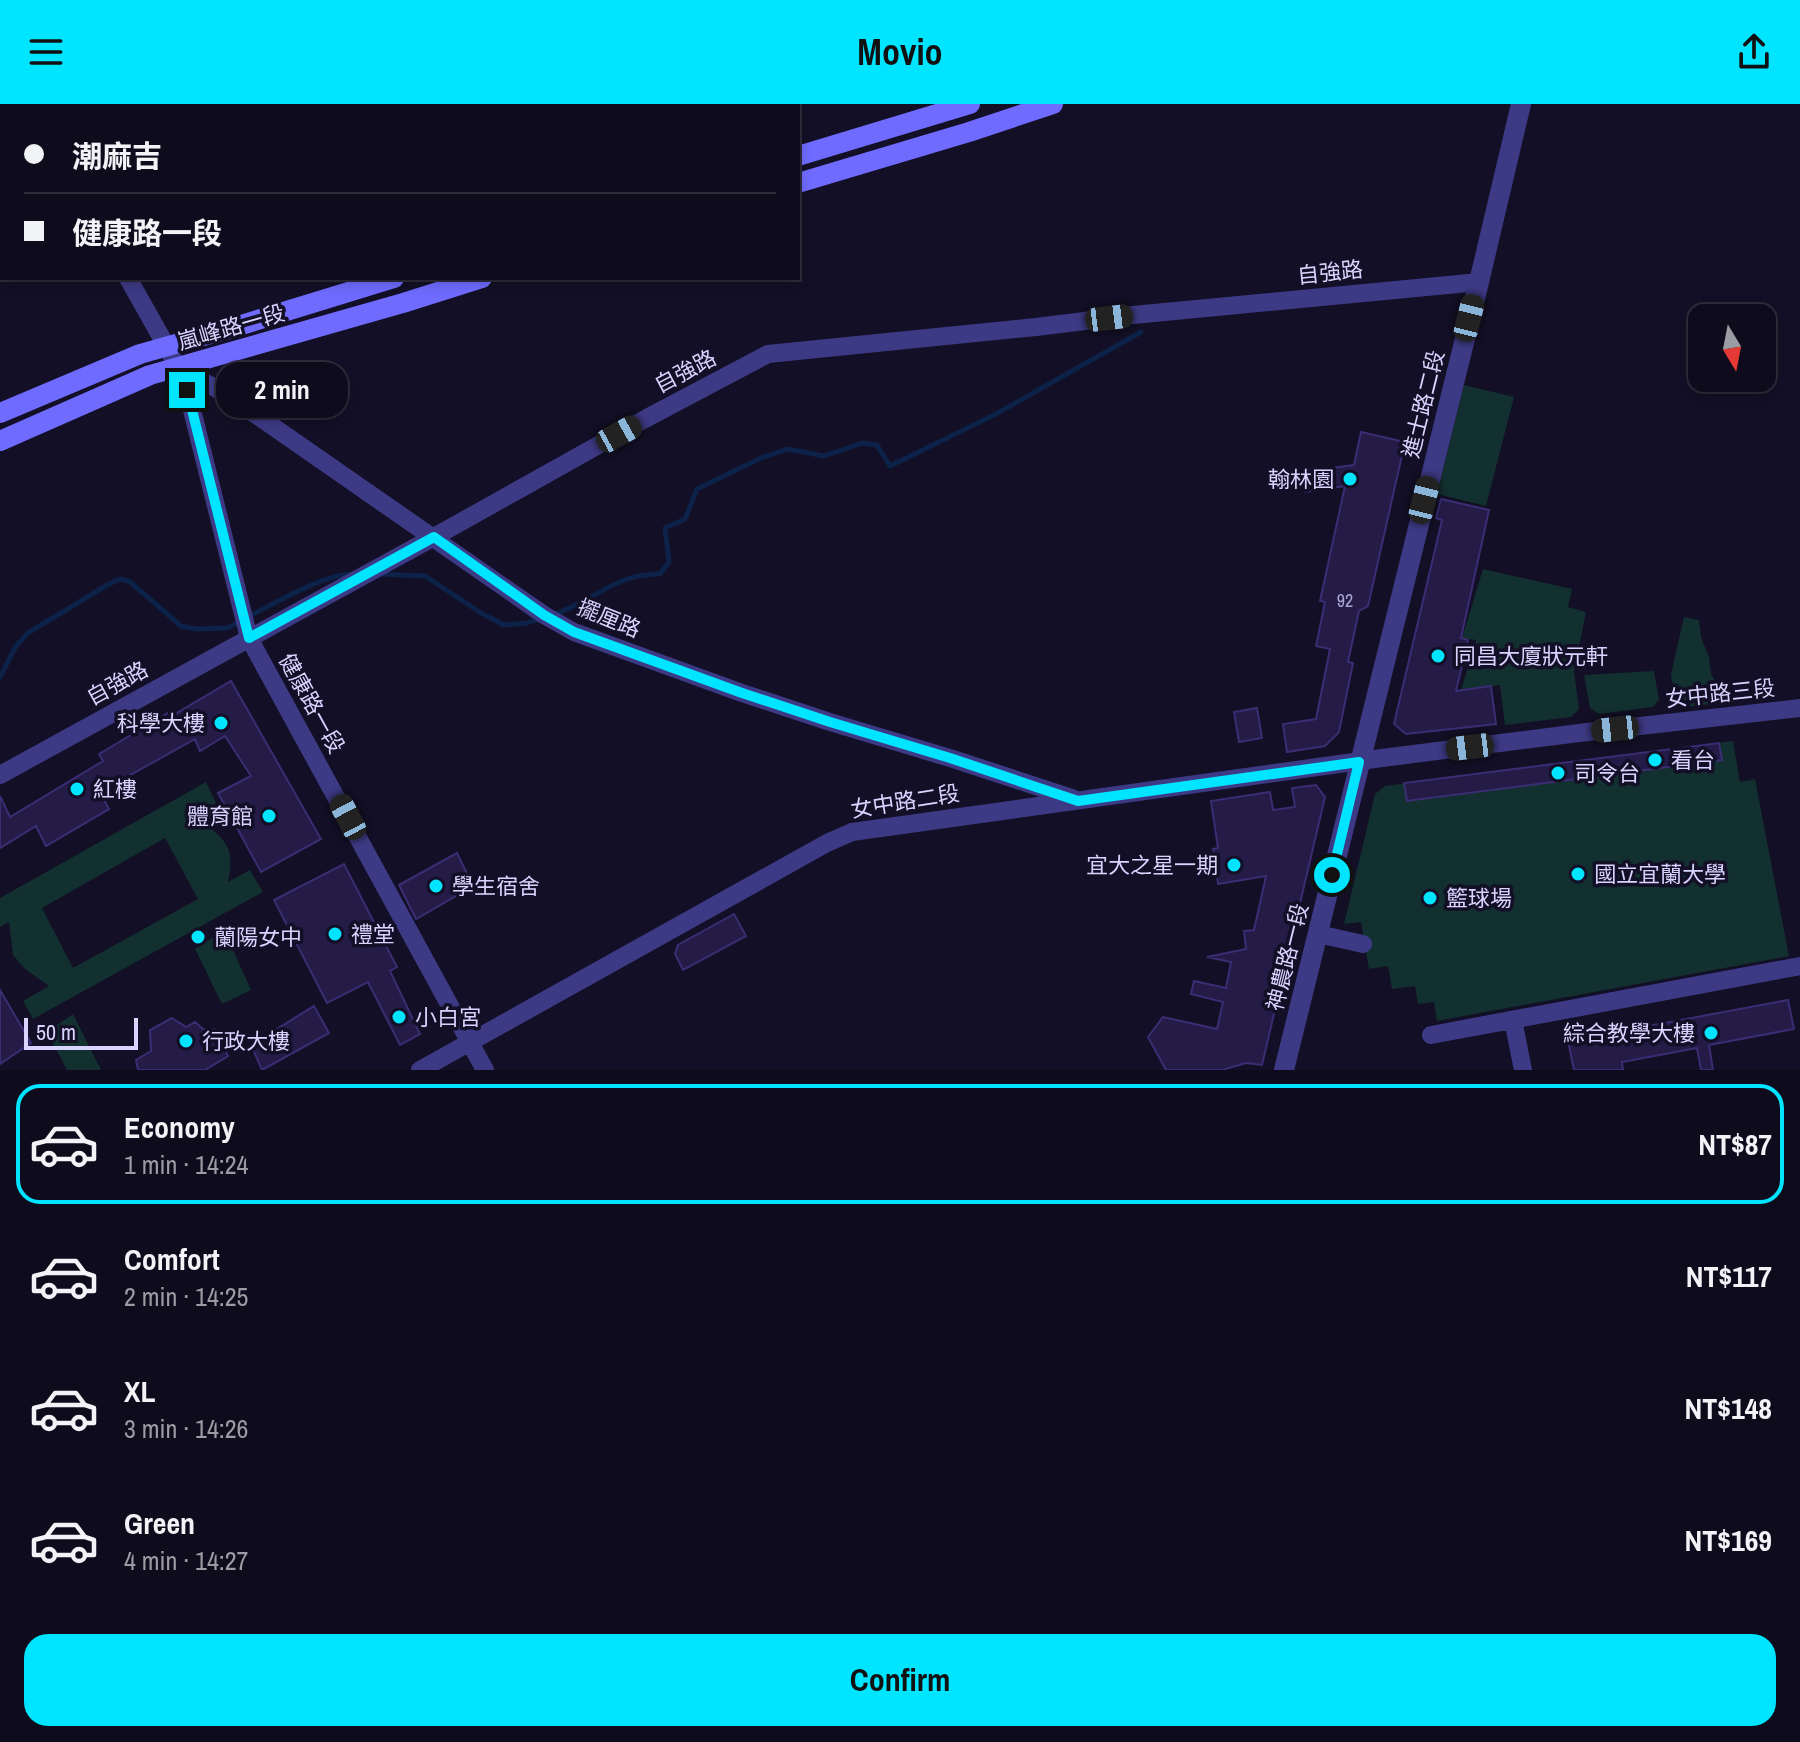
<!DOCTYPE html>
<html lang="en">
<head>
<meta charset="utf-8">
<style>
  body { margin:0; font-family:"Archivo Narrow","Noto Sans TC",sans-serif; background:#171425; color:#f1f3f6; height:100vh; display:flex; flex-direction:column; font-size:30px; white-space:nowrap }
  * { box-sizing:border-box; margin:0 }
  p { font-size:26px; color:#9b9ba3 }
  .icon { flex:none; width:44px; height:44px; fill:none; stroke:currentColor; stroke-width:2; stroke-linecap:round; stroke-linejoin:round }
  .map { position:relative; height:966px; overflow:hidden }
  .panel { display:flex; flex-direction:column; background:#0e0b1c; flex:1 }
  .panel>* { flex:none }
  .hud { position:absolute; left:0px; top:0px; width:800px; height:176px; box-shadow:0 4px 12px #0003,0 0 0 2px #2e2b3b; display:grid; align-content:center; height:176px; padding:0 24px; background:#0e0b1c }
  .needle { width:52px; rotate:170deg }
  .buttons { position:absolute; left:1688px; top:200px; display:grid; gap:16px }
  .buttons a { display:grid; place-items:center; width:88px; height:88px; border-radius:16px; background:#0e0b1c; box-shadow:0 4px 12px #0003,0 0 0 2px #2e2b3b; font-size:40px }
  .scale { position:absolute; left:24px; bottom:20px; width:114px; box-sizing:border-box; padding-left:8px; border:4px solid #d9d4ff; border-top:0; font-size:22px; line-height:28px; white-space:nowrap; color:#d9d4ff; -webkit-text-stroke:6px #130f26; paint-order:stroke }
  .end { position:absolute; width:36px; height:36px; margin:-18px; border:10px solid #00e5ff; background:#111; box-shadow:0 0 0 4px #111 }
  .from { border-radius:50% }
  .bubble { position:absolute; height:56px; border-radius:24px; background:#0e0b1c; box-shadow:0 4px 12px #0003,0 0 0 2px #2e2b3b; font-size:26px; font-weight:700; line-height:56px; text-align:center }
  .car { position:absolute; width:24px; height:48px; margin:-24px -12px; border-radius:10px; box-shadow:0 0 6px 2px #0007; background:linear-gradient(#222 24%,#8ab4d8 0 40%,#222 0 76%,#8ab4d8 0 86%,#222 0) }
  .hud b { display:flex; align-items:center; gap:28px; height:76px; font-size:30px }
  .hud b+b { border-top:2px solid #2e2b3b }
  .hud i { width:20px; height:20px; background:#f1f3f6 }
  ul { padding:14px 0 0; list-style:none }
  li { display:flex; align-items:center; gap:24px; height:120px; margin:0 16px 12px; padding:0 8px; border:4px solid transparent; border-radius:24px }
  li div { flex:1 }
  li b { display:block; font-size:30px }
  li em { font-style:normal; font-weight:700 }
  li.selected { border-color:#00e5ff }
  li>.icon { width:72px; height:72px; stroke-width:1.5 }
  .cta { display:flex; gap:16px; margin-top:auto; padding:16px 24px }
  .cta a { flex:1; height:92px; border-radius:24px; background:#00e5ff; color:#111; font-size:32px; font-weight:700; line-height:92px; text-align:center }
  header { display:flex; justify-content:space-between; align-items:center; height:104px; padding:0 24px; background:#00e5ff; color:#111; font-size:36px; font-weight:700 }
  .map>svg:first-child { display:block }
</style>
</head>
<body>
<header><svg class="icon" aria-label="menu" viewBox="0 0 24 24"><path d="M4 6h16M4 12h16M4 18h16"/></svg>Movio<svg class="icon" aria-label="share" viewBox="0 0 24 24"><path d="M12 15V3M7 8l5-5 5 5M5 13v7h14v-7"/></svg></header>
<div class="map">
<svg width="1800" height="966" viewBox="0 0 1800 966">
  <rect width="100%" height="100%" fill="#130f26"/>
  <!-- green -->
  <path fill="#12302f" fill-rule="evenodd" d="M1464,281L1514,293L1486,402L1437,390Z
    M1483,465L1572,485L1568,503L1586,508L1574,568L1579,605L1571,613L1505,621L1500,581L1461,586L1476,536L1462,534Z
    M1684,513L1699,516L1701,533L1709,553L1711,570L1722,589L1723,599L1682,603L1675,597L1671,570Z
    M1654,567L1659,596L1653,603L1599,610L1590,604L1584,571Z
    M1733,637L1740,678L1755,675L1789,852L1437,917L1434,898L1418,900L1415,882L1392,885L1388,862L1369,865L1361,818L1344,820L1375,690L1385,682Z
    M206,678L216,699L196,713C224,735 236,740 228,778L250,766L263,788L33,915L23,897L49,882L25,865L13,851L9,818L0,823V794ZM165,734L198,795L73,864L42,804Z
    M224,826L251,886L222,900L195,845Z
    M73,910L101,966H67L47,928Z"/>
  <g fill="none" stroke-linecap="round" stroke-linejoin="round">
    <!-- stream -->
    <path stroke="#0c2248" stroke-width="5" d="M379,470L425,472L481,509L504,521L527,519L542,514
      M555,510C594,497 616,469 660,470L669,458L665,424L685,415L697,385L761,354L788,345L824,352L862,339L877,341L890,362L996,310L1141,228
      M248,513C275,499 324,470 353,470
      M0,573L16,542L28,529L107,481L120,475L129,477L181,522L196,525L227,524L239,518"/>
  </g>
  <!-- building -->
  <path fill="#241b47" stroke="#3b2d73" stroke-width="2" d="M1361,328L1405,338L1368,502L1359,507L1348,558L1353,559L1339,628L1325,642L1287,648L1283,620L1316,615L1330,545L1316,542L1325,498L1320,497L1345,382L1305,388L1302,368L1354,361Z
    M1441,395L1489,406L1461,534L1468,536L1456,587L1491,582L1496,620L1406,630L1394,620L1442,416L1436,414Z
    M231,577L321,735L261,768L218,689L251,672L225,632L200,647L195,635L100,688L109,705L46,742L36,722L0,744V692L10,713L103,657L99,650L173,606L175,610Z
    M1257,604L1262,634L1239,638L1234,608Z
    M1719,639L1722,656L1530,681L1407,697L1404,679Z
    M1316,681L1325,693L1262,961L1246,959L1222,966H1166L1148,933L1163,913L1217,925L1223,898L1191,890L1194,877L1226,884L1231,858L1207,853L1246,845L1244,827L1254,826L1266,772L1218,780L1217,772H1210L1207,750L1214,749L1213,745L1218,744L1211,697L1270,688L1273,706L1295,703L1292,684Z
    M457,749L473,782L416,815L399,781Z
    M344,760L397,863L390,867L420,930L400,941L368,878L327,899L274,796Z
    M734,810L746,832L683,866L675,850L678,841Z
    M0,886L31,939L0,960Z
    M1788,896L1794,925L1709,941L1713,966H1701L1697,944L1622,958L1623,966H1574L1568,937Z
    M314,902L329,929L262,966L251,941Z
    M172,914L186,923L195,918L203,925H216L228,952L205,966H138L136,956L151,947L150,926Z"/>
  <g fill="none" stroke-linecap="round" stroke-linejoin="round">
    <!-- minor -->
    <path stroke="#3d3a85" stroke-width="18" d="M36,0L37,2
      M621,0L622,2
      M128,174L178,263L187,286L249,534L485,966
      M178,263L229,292L544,511L574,528L742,589L830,618L950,654L1072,694
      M0,671L434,433L645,315L768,250L1036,223L1133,211L1479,178
      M1318,830L1363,840
      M1513,916L1523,966
      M1431,931L1800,862
      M420,966L827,739L852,728L1382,654L1587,628L1800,604"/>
    <!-- tertiary -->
    <path stroke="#3d3a85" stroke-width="20" d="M1284,966L1479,178L1521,0"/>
    <!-- secondary -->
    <path stroke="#6f6bff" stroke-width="20" d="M798,52L970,0
      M798,79L969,28L1053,0
      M0,309L140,250L225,226L394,174
      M0,337L150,271L403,199L482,174"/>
  </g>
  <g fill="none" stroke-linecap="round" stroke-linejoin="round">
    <!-- route -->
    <path stroke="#00e5ff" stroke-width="10" d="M187,286L249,534L434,433L544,511L574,528L742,589L830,618L950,654L1078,697L1359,658L1332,771"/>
  </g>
  <!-- markers -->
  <g fill="#00e5ff" stroke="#130f26" stroke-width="3">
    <circle cx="1350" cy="375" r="8"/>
    <circle cx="1438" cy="552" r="8"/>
    <circle cx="221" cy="619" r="8"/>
    <circle cx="1655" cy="656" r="8"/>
    <circle cx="1558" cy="669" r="8"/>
    <circle cx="77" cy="685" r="8"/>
    <circle cx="269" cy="712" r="8"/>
    <circle cx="1234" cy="761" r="8"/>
    <circle cx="1578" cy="770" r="8"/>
    <circle cx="436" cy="782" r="8"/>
    <circle cx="1430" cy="794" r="8"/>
    <circle cx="335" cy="830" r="8"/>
    <circle cx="198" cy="833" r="8"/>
    <circle cx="399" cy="913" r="8"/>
    <circle cx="1711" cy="929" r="8"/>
    <circle cx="186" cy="937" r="8"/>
  </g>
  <g text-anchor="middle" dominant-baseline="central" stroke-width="7" stroke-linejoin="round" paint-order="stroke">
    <!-- number labels -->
    <g font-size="18" fill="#aca6d1">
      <text x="1345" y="496">92</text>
    </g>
    <!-- street labels -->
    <g font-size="22" fill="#d9d4ff" stroke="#130f26">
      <text transform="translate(1330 168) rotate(-6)">自強路</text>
      <text transform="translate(231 223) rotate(-16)">嵐峰路一段</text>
      <text transform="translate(685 267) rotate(-28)">自強路</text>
      <text transform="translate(1423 300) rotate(-76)">進士路二段</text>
      <text transform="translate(609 514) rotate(22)">擺厘路</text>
      <text transform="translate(117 579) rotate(-29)">自強路</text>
      <text transform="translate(1720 589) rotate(-6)">女中路三段</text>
      <text transform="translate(312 599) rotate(61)">健康路一段</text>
      <text transform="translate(905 697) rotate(-9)">女中路二段</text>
      <text transform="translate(1287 853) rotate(-76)">神農路一段</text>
    </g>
    <!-- poi labels -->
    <g font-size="22" fill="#d9d4ff" stroke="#130f26" text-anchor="start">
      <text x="1334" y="375" text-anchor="end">翰林園</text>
      <text x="1454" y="552">同昌大廈狀元軒</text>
      <text x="205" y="619" text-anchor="end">科學大樓</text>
      <text x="1671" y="656">看台</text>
      <text x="1574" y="669">司令台</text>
      <text x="93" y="685">紅樓</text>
      <text x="253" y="712" text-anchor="end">體育館</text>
      <text x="1218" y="761" text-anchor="end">宜大之星一期</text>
      <text x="1594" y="770">國立宜蘭大學</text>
      <text x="452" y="782">學生宿舍</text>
      <text x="1446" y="794">籃球場</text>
      <text x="351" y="830">禮堂</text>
      <text x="214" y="833">蘭陽女中</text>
      <text x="415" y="913">小白宮</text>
      <text x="1695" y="929" text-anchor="end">綜合教學大樓</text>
      <text x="202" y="937">行政大樓</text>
    </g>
  </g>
</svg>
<div class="buttons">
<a><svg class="needle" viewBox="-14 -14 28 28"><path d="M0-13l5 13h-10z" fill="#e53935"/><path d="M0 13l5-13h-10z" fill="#9b9ba3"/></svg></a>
</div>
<div class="scale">50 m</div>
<i class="end from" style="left:1332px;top:771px"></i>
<i class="end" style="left:187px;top:286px"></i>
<div class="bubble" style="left:216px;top:258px;width:132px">2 min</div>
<i class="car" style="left:1109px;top:214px;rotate:83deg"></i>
<i class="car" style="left:1469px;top:214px;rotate:14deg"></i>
<i class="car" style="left:619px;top:330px;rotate:61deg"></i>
<i class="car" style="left:1424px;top:396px;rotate:14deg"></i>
<i class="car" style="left:1615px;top:625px;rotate:264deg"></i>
<i class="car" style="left:1470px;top:643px;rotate:263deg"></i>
<i class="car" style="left:348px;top:713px;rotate:332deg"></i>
<div class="hud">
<b><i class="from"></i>潮麻吉</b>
<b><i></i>健康路一段</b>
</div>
</div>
<section class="panel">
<ul>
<li class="selected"><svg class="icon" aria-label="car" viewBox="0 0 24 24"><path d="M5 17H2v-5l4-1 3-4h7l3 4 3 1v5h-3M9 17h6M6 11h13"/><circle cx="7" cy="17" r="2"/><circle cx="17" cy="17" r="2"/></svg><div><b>Economy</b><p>1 min · 14:24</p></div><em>NT$87</em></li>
<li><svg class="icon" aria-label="car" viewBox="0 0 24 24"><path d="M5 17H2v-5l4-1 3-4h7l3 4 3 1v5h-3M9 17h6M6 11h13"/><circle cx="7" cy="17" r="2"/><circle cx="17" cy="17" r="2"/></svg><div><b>Comfort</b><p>2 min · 14:25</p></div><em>NT$117</em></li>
<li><svg class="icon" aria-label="car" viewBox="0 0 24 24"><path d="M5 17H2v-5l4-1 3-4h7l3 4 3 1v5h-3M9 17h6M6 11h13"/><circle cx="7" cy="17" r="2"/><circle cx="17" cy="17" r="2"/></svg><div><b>XL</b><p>3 min · 14:26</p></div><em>NT$148</em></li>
<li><svg class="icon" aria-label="car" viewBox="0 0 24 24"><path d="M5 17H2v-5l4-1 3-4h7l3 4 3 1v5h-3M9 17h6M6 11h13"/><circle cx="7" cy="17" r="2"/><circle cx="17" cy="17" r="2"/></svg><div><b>Green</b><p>4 min · 14:27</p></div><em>NT$169</em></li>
</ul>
<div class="cta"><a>Confirm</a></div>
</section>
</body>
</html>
